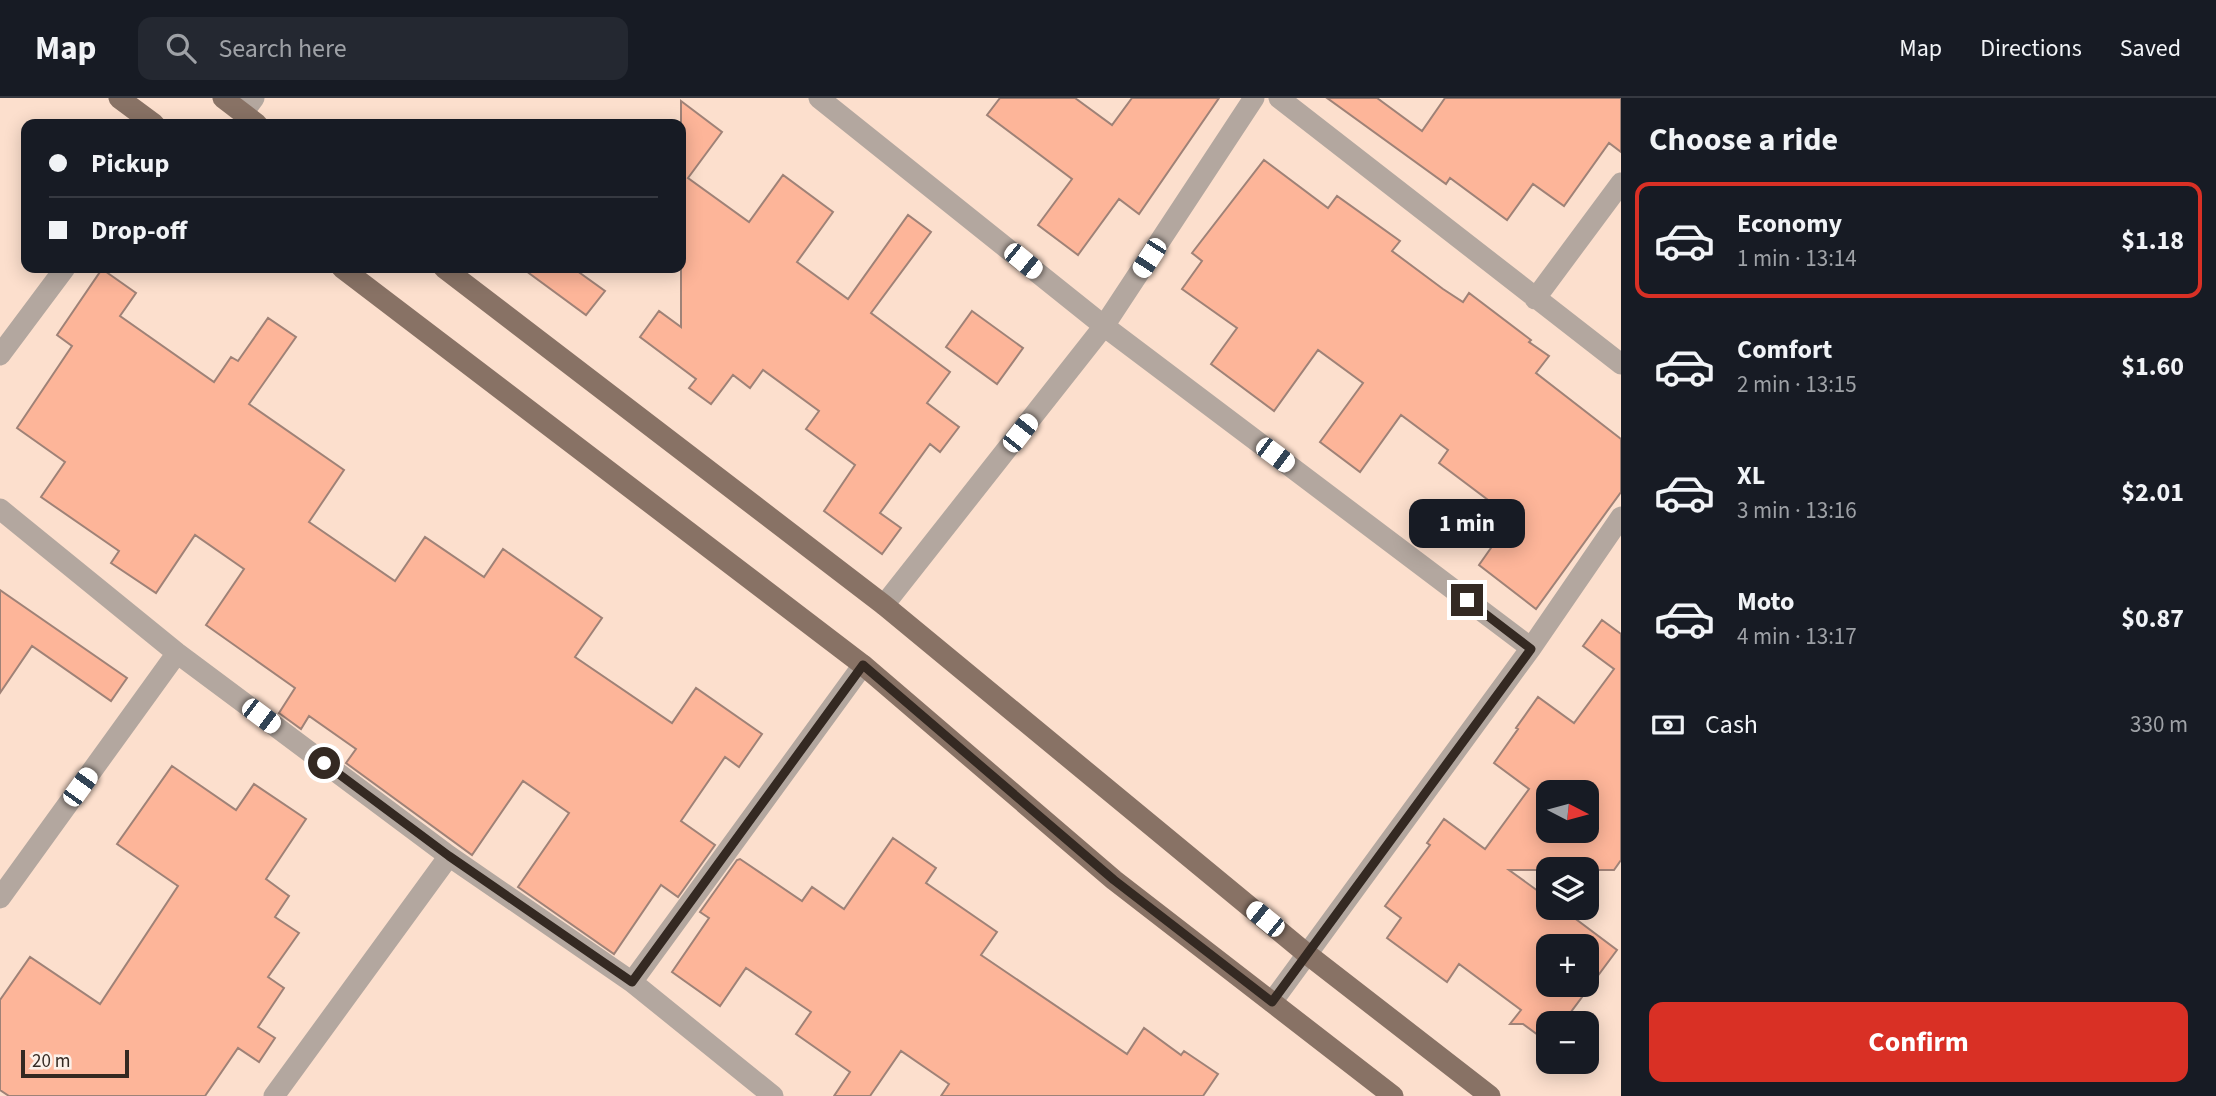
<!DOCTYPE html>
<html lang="en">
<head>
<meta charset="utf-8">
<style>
  body { margin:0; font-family:"Source Sans 3",sans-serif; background:#242831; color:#f1f3f6; height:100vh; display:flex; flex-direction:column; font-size:26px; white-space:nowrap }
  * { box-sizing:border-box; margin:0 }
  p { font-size:23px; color:#9ea1a6 }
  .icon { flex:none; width:38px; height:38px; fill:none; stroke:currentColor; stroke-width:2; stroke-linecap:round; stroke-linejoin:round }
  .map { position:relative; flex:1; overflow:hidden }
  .sheet { display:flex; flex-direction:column; background:#171b24; width:595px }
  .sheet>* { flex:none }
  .hud { position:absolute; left:21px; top:21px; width:665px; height:154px; border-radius:14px; box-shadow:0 4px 18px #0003; display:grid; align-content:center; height:154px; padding:0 28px; background:#171b24 }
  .needle { width:46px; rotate:96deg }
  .controls { position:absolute; left:1536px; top:682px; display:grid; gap:14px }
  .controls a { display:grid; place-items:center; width:63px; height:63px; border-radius:14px; background:#171b24; box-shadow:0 4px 18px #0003; font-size:35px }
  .scale { position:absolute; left:21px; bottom:18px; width:108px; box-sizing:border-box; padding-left:7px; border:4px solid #342922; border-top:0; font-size:19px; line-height:24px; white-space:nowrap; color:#342922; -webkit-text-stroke:5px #fcf0e9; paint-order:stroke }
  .end { position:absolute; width:32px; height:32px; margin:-16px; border:9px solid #342922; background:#fff; box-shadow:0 0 0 4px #fff }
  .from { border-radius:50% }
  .bubble { position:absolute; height:49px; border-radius:14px; background:#171b24; box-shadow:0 4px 18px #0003; font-size:23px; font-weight:700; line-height:49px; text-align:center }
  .car { position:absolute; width:21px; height:42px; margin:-21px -10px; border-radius:9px; box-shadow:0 0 5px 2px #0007; background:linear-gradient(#fff 24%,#345 0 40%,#fff 0 76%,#345 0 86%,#fff 0) }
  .hud b { display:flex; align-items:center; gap:24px; height:66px; font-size:26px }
  .hud b+b { border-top:2px solid #363941 }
  .hud i { width:18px; height:18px; background:#f1f3f6 }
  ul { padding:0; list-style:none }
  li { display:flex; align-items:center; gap:21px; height:116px; margin:0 14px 10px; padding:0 14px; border:4px solid transparent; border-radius:14px }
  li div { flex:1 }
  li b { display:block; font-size:26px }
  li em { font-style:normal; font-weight:700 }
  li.selected { border-color:#d93025 }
  li>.icon { width:63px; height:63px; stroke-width:1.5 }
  h2 { padding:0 28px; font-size:32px; line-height:84px }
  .pay { display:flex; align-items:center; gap:18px; height:77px; padding:0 28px; font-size:26px }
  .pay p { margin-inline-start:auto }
  .button { display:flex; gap:14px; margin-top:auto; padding:14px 28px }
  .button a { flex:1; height:80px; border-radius:14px; background:#d93025; color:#fff; font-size:28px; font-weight:700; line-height:80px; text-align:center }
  header { display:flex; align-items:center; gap:42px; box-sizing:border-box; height:98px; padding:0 35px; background:#171b24; border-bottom:2px solid #363941 }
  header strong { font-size:33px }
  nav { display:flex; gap:38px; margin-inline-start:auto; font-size:24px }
  .search { width:490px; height:63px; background:#242831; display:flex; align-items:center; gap:18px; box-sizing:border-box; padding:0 24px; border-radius:14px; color:#9ea1a6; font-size:26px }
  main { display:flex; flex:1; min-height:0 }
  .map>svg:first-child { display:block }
</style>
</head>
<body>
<header>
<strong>Map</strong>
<div class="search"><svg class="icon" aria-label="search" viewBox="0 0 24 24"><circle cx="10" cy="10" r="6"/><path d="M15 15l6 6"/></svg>Search here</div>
<nav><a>Map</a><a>Directions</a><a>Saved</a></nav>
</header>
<main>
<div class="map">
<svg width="1621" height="998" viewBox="0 0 1621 998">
  <rect width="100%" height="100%" fill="#fcdfcd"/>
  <!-- building -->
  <path fill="#fdb599" stroke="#9f8277" stroke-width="2" fill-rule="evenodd" d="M1000,0H1075L1112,27L1132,0H1219L1139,116L1119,101L1078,157L1038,127L1072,81L987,17Z
    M1327,0H1377L1422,33L1445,0H1621V54L1609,45L1564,108L1533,86L1507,122L1450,80L1446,86Z
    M681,3L722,34L688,80L749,124L783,77L833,114L797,164L848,201L908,117L931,134L871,215L950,274L927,305L959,329L940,354L930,346L880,415L901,430L882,456L824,413L855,367L806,331L819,313L763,272L750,290L733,277L711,306L689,290L696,281L640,239L659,213L681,229Z
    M1264,62L1328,110L1337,98L1400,143L1392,153L1443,191L1463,204L1469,195L1531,242L1529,244L1549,258L1536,275L1621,341V394L1536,511L1479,467L1512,420L1439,365L1448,352L1401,317L1360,374L1320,344L1363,285L1318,252L1274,313L1211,266L1237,230L1182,191L1202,163L1192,155Z
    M522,170H573L605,193L586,217Z
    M102,171L136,195L120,218L214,284L231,259L238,263L268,220L296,239L249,306L344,372L309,424L395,483L425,439L484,479L503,451L602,520L575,559L672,625L696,590L762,636L739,669L725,659L681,723L715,747L678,799L661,787L614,856L518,789L569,715L523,683L472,757L346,665L356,651L309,618L301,631L279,615L295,590L206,527L244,471L195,437L156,495L111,465L119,453L41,399L65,364L17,330L72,248L57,237Z
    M972,213L1023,250L997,286L946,249Z
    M0,492L127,580L111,603L32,548L0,595Z
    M1602,522L1621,536V762L1614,772H1509L1549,801V810H1561L1617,852L1562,926H1549V945L1523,926H1510L1521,912L1459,866L1447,884L1387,840L1401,820L1385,808L1430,747L1427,745L1444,721L1485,751L1529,691L1494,665L1518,631L1516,630L1538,599L1574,625L1614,571L1583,548ZM1549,695H1587V733H1549ZM1549,849H1587V887H1549Z
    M172,668L236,712L254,686L306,721L266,781L289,798L275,819L299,835L268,879L284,890L258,929L275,940L259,964L238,950L205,998H9L0,992V902L30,859L100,906L178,788L117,746Z
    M893,740L936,770L926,785L997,834L981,857L1127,956L1144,930L1181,957L1184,953L1218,976L1203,998H941L949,986L901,953L870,998H834L850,974L796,936L811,914L746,870L720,908L672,874L709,820L700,814L737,762L740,761L802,803L812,789L844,811Z"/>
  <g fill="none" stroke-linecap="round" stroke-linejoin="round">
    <!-- minor -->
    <path stroke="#b3a79f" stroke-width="21" d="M819,0L1104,228L1531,550
      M1279,0L1621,266
      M243,15L254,0
      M1535,201L1621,85
      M0,257L65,170
      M0,411L177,555L449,758L632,884L773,998
      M884,507L1104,228L1254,0
      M0,800L177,555
      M632,884L863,567
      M1272,904L1531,550L1621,419
      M274,998L449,758"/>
    <!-- major -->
    <path stroke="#887265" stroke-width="21" d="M119,0L154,26
      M223,0L257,26
      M342,170L863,567L1114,782L1393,998
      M444,170L884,507L1307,856L1490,998"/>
  </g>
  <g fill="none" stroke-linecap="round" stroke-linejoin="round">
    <!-- route -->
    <path stroke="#342922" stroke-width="9" d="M324,665L449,758L632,884L863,567L1114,782L1272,904L1531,551L1467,502"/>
  </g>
</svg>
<div class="controls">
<a><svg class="needle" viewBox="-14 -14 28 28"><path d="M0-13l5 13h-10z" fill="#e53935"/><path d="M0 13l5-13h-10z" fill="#9ea1a6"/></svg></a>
<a><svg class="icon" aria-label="layers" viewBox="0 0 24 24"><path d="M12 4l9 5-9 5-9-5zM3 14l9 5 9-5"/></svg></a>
<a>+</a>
<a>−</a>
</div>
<div class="scale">20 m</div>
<i class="end from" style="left:324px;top:665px"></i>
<i class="end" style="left:1467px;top:502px"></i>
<div class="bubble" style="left:1409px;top:401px;width:116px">1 min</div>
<i class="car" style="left:1149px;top:160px;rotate:213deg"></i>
<i class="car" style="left:1023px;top:163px;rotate:129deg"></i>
<i class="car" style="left:1020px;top:335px;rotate:38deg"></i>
<i class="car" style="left:1275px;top:357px;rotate:127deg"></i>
<i class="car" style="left:261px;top:618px;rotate:127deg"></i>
<i class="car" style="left:80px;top:689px;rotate:36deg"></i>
<i class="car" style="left:1265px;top:821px;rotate:309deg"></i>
<div class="hud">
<b><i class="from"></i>Pickup</b>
<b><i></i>Drop-off</b>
</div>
</div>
<section class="sheet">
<h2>Choose a ride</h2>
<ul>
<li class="selected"><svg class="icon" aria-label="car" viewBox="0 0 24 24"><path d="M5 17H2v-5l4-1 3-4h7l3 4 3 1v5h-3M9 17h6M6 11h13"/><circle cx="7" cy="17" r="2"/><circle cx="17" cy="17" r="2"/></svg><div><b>Economy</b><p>1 min · 13:14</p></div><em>$1.18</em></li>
<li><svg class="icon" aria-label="car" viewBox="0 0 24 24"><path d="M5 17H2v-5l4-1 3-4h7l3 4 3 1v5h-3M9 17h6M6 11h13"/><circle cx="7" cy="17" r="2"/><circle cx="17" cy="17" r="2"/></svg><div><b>Comfort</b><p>2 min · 13:15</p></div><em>$1.60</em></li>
<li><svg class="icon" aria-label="car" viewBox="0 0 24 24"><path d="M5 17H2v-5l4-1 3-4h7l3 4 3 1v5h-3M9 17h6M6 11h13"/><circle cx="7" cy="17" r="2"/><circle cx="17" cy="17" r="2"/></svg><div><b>XL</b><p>3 min · 13:16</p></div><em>$2.01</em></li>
<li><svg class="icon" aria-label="car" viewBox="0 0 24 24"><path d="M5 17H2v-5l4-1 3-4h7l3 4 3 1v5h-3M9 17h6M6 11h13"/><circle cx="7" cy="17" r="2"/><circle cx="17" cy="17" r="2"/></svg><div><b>Moto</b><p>4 min · 13:17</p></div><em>$0.87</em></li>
</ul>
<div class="pay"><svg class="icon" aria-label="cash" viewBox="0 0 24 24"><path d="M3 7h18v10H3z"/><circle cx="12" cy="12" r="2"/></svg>Cash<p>330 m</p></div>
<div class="button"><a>Confirm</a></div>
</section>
</main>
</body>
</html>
